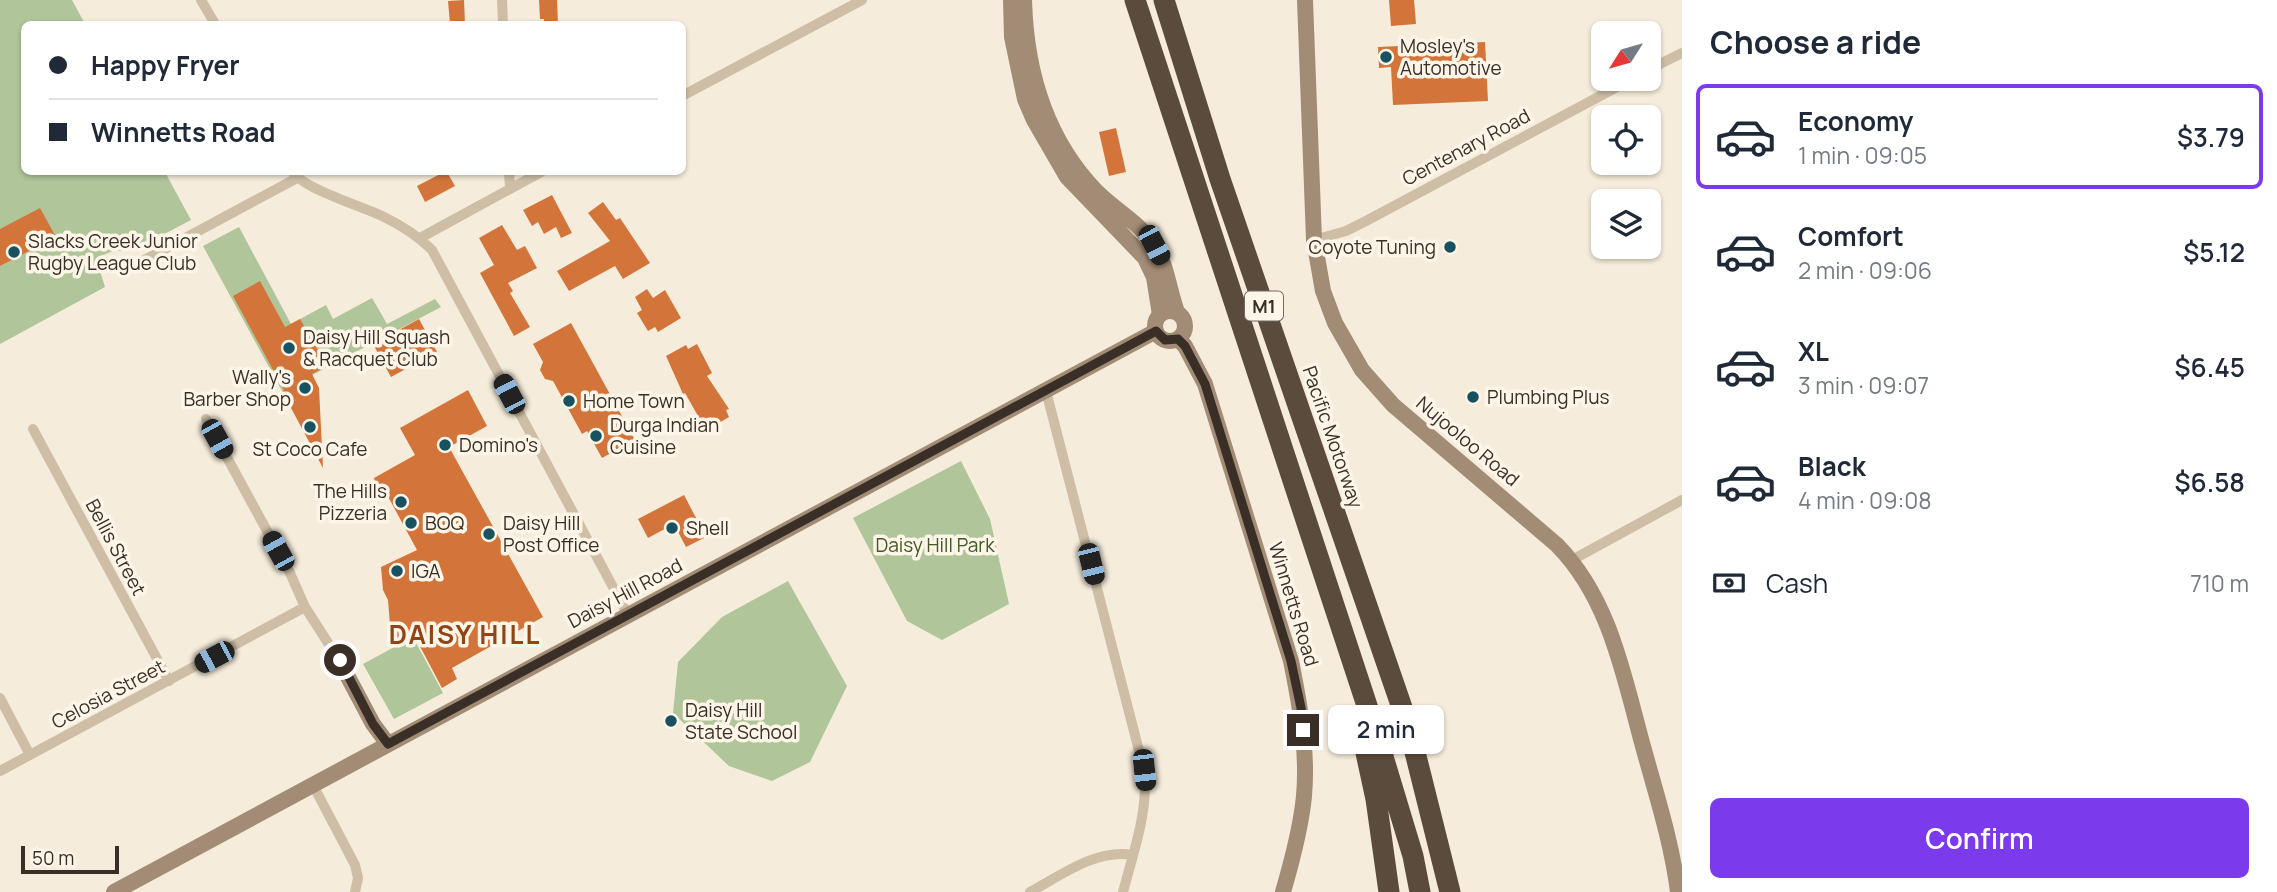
<!DOCTYPE html>
<html lang="en">
<head>
<meta charset="utf-8">
<style>
  body { margin:0; font-family:Manrope,sans-serif; background:#f2f2f3; color:#1f2937; height:100vh; display:flex; flex-direction:column; font-size:26px; white-space:nowrap }
  * { box-sizing:border-box; margin:0 }
  p { font-size:23px; color:#747a83 }
  .icon { flex:none; width:38px; height:38px; fill:none; stroke:currentColor; stroke-width:2; stroke-linecap:round; stroke-linejoin:round }
  .map { position:relative; flex:1; overflow:hidden }
  .panel { display:flex; flex-direction:column; background:#fff; width:595px }
  .panel>* { flex:none }
  .top-card { position:absolute; left:21px; top:21px; width:665px; height:154px; border-radius:10px; box-shadow:0 2px 5px #0004; display:grid; align-content:center; height:154px; padding:0 28px; background:#fff }
  .needle { width:46px; rotate:233deg }
  .fabs { position:absolute; left:1591px; top:21px; display:grid; gap:14px }
  .fabs a { display:grid; place-items:center; width:70px; height:70px; border-radius:10px; background:#fff; box-shadow:0 2px 5px #0004; font-size:35px }
  .scale { position:absolute; left:21px; bottom:18px; width:98px; box-sizing:border-box; padding-left:7px; border:4px solid #392f27; border-top:0; font-size:19px; line-height:24px; white-space:nowrap; color:#392f27; -webkit-text-stroke:5px #fcf5e8; paint-order:stroke }
  .end { position:absolute; width:32px; height:32px; margin:-16px; border:9px solid #392f27; background:#fff; box-shadow:0 0 0 4px #fff }
  .from { border-radius:50% }
  .bubble { position:absolute; height:49px; border-radius:10px; background:#fff; box-shadow:0 2px 5px #0004; font-size:23px; font-weight:600; line-height:49px; text-align:center }
  .car { position:absolute; width:21px; height:42px; margin:-21px -10px; border-radius:9px; box-shadow:0 0 5px 2px #0007; background:linear-gradient(#222 24%,#8ab4d8 0 40%,#222 0 76%,#8ab4d8 0 86%,#222 0) }
  .top-card b { display:flex; align-items:center; gap:24px; height:66px; font-size:26px }
  .top-card b+b { border-top:2px solid #e0e1e3 }
  .top-card i { width:18px; height:18px; background:#1f2937 }
  ul { padding:0; list-style:none }
  li { display:flex; align-items:center; gap:21px; height:105px; margin:0 14px 10px; padding:0 14px; border:4px solid transparent; border-radius:10px }
  li div { flex:1 }
  li b { display:block; font-size:26px }
  li em { font-style:normal; font-weight:600 }
  li.active { border-color:#7c3aed }
  li>.icon { width:63px; height:63px; stroke-width:1.5 }
  h2 { padding:0 28px; font-size:32px; line-height:84px }
  .pay { display:flex; align-items:center; gap:18px; height:77px; padding:0 28px; font-size:26px }
  .pay p { margin-inline-start:auto }
  .button { display:flex; gap:14px; margin-top:auto; padding:14px 28px }
  .button a { flex:1; height:80px; border-radius:10px; background:#7c3aed; color:#fff; font-size:28px; font-weight:600; line-height:80px; text-align:center }
  main { display:flex; flex:1; min-height:0 }
  .map>svg:first-child { display:block }
</style>
</head>
<body>
<main>
<div class="map">
<svg width="1682" height="892" viewBox="0 0 1682 892">
  <rect width="100%" height="100%" fill="#f5ecdb"/>
  <!-- green -->
  <path fill="#b0c599" d="M0,0H72L85,24H24V172H165L191,220L134,250L113,251L96,258L105,287L0,344Z
    M239,227L291,324L326,305L333,319L372,298L387,324L435,299L441,307L282,391L203,246Z
    M961,461L990,519L1009,604L942,640L907,621L853,518Z
    M788,581L847,686L810,762L772,781L729,766L673,713L678,662L722,617Z
    M413,637L443,693L394,719L363,664Z"/>
  <!-- building -->
  <path fill="#d3753b" d="M464,0L465,24H450L448,1Z
    M539,0H557L558,24H544V19H540Z
    M1389,0H1414L1416,24L1391,26Z
    M1485,42L1488,101L1393,105L1391,67L1379,68L1378,47Z
    M1116,128L1126,172L1109,176L1099,132Z
    M444,172H447L455,186L425,202L417,186Z
    M552,195L572,233L561,238L556,227L544,234L538,222L532,226L523,210Z
    M603,202L616,220L620,218L650,263L623,279L615,266L569,291L557,271L610,241L588,213Z
    M40,208L56,237L0,266V229Z
    M502,225L517,250L525,246L537,268L508,283L513,291L510,293L530,327L514,336L480,273L494,265L479,238Z
    M260,281L285,327L300,319L327,366L312,374L319,388L323,468L282,391L284,390L233,296Z
    M647,289L653,298L665,290L681,318L658,332L655,327L648,331L637,313L642,310L635,297Z
    M419,319L437,352L391,377L373,344Z
    M571,323L635,440L602,458L587,431L582,434L553,381L545,379L540,370L543,362L533,344Z
    M697,344L712,373L707,376L729,409L726,410L729,417L709,429L705,422L702,423L685,393L683,394L666,356L686,345L688,349Z
    M468,390L487,426L449,447L543,617L452,668L457,679L442,688L414,635L396,645L391,637L388,600L383,590L381,567L417,550L385,491L376,486L374,478L415,455L400,428Z
    M684,495L706,537L686,547L674,524L648,538L638,519Z"/>
  <g fill="none" stroke-linecap="round" stroke-linejoin="round">
    <!-- street -->
    <path stroke="#cebea5" stroke-width="10" d="M201,0L215,24
      M502,0L503,24
      M1648,70L1682,53
      M682,96L862,0
      M293,172C304,189 361,206 382,216C401,225 417,235 432,250L628,615
      M509,172L510,188
      M420,238L541,172
      M1314,240L1346,231L1366,221L1632,79
      M124,271L297,178
      M1046,391L1144,770C1149,811 1133,853 1123,892
      M206,419L290,573L305,607L339,660
      M33,429L169,681
      M1572,560L1682,500
      M0,698L30,755
      M0,771L305,607
      M313,785L355,865L358,878L355,892
      M1030,892C1060,876 1097,848 1133,855"/>
    <!-- secondary -->
    <path stroke="#a28c76" stroke-width="16" d="M1011,0L1012,37L1025,99L1034,120L1067,177L1145,258L1154,277L1160,315
      M1024,0C1026,71 1046,139 1096,191C1115,210 1141,224 1155,246C1167,266 1169,290 1177,312
      M1305,0L1314,240L1323,291L1335,323L1362,370L1393,405L1557,545C1611,600 1624,678 1644,750C1657,797 1672,844 1678,892
      M1155 326a15 15 0 1 1 30 0a15 15 0 1 1-30 0Z
      M1178,339L1185,346L1205,384L1291,661C1300,705 1308,751 1304,796C1301,828 1292,861 1283,892
      M339,660L373,724L388,744
      M114,892L1156,331"/>
    <!-- highway -->
    <path stroke="#5b4b3d" stroke-width="21" d="M1135,0L1375,730L1413,856L1420,892
      M1164,0L1220,179L1409,728L1450,892
      M1358,716L1376,799L1389,892"/>
  </g>
  <g fill="none" stroke-linecap="round" stroke-linejoin="round">
    <!-- route -->
    <path stroke="#392f27" stroke-width="9" d="M340,660L373,724L388,744L1156,331L1165,340L1178,339L1185,346L1205,384L1291,661L1301,708L1303,730"/>
  </g>
  <!-- markers -->
  <g fill="#185160" stroke="#fcf5e8" stroke-width="2.5">
    <circle cx="1386" cy="57" r="7"/>
    <circle cx="1450" cy="247" r="7"/>
    <circle cx="14" cy="252" r="7"/>
    <circle cx="289" cy="348" r="7"/>
    <circle cx="305" cy="388" r="7"/>
    <circle cx="1473" cy="397" r="7"/>
    <circle cx="569" cy="401" r="7"/>
    <circle cx="310" cy="427" r="7"/>
    <circle cx="596" cy="436" r="7"/>
    <circle cx="445" cy="445" r="7"/>
    <circle cx="401" cy="502" r="7"/>
    <circle cx="411" cy="523" r="7"/>
    <circle cx="672" cy="528" r="7"/>
    <circle cx="489" cy="534" r="7"/>
    <circle cx="397" cy="571" r="7"/>
    <circle cx="671" cy="721" r="7"/>
  </g>
  <g text-anchor="middle" dominant-baseline="central" stroke-width="7" stroke-linejoin="round" paint-order="stroke">
    <!-- shield labels -->
    <rect fill="#fcf5e8" stroke="#746a61" stroke-width="2" x="1245" y="291.5" width="38" height="29" rx="5"/>
    <g font-size="18" font-weight="bold" fill="#392f27">
      <text x="1264" y="306">M1</text>
    </g>
    <!-- poi labels -->
    <g font-size="19" fill="#392f27" stroke="#fcf5e8" text-anchor="start">
      <text x="1400" y="46">Mosley's<tspan x="1400" dy="22">Automotive</tspan></text>
      <text x="28" y="241">Slacks Creek Junior<tspan x="28" dy="22">Rugby League Club</tspan></text>
      <text x="1436" y="247" text-anchor="end">Coyote Tuning</text>
      <text x="303" y="337">Daisy Hill Squash<tspan x="303" dy="22">&amp; Racquet Club</tspan></text>
      <text x="291" y="377" text-anchor="end">Wally's<tspan x="291" dy="22">Barber Shop</tspan></text>
      <text x="1487" y="397">Plumbing Plus</text>
      <text x="583" y="401">Home Town</text>
      <text x="610" y="425">Durga Indian<tspan x="610" dy="22">Cuisine</tspan></text>
      <text x="459" y="445">Domino's</text>
      <text x="310" y="449" text-anchor="middle">St Coco Cafe</text>
      <text x="387" y="491" text-anchor="end">The Hills<tspan x="387" dy="22">Pizzeria</tspan></text>
      <text x="425" y="523">BOQ</text>
      <text x="503" y="523">Daisy Hill<tspan x="503" dy="22">Post Office</tspan></text>
      <text x="686" y="528">Shell</text>
      <text x="411" y="571">IGA</text>
      <text x="685" y="710">Daisy Hill<tspan x="685" dy="22">State School</tspan></text>
    </g>
    <!-- street labels -->
    <g font-size="19" fill="#392f27" stroke="#fcf5e8">
      <text transform="translate(1466 147) rotate(-28)">Centenary Road</text>
      <text transform="translate(1333 437) rotate(71)">Pacific Motorway</text>
      <text transform="translate(1468 441) rotate(40)">Nujooloo Road</text>
      <text transform="translate(116 547) rotate(62)">Bellis Street</text>
      <text transform="translate(625 593) rotate(-28)">Daisy Hill Road</text>
      <text transform="translate(1294 604) rotate(73)">Winnetts Road</text>
      <text transform="translate(108 694) rotate(-28)">Celosia Street</text>
    </g>
    <!-- park labels -->
    <g font-size="19" fill="#415a28" stroke="#fcf5e8">
      <text x="935" y="545">Daisy Hill Park</text>
    </g>
    <!-- district labels -->
    <g font-size="26" font-weight="bold" letter-spacing="2" fill="#914517" stroke="#fcf5e8">
      <text x="465" y="634">DAISY HILL</text>
    </g>
  </g>
</svg>
<div class="fabs">
<a><svg class="needle" viewBox="-14 -14 28 28"><path d="M0-13l5 13h-10z" fill="#e53935"/><path d="M0 13l5-13h-10z" fill="#747a83"/></svg></a>
<a><svg class="icon" aria-label="locate" viewBox="0 0 24 24"><circle cx="12" cy="12" r="6"/><path d="M12 2v4M12 18v4M2 12h4M18 12h4"/></svg></a>
<a><svg class="icon" aria-label="layers" viewBox="0 0 24 24"><path d="M12 4l9 5-9 5-9-5zM3 14l9 5 9-5"/></svg></a>
</div>
<div class="scale">50 m</div>
<i class="end from" style="left:340px;top:660px"></i>
<i class="end" style="left:1303px;top:730px"></i>
<div class="bubble" style="left:1328px;top:705px;width:116px">2 min</div>
<i class="car" style="left:1154px;top:245px;rotate:152deg"></i>
<i class="car" style="left:509px;top:394px;rotate:332deg"></i>
<i class="car" style="left:217px;top:439px;rotate:151deg"></i>
<i class="car" style="left:278px;top:551px;rotate:331deg"></i>
<i class="car" style="left:1091px;top:564px;rotate:166deg"></i>
<i class="car" style="left:214px;top:657px;rotate:242deg"></i>
<i class="car" style="left:1144px;top:770px;rotate:174deg"></i>
<div class="top-card">
<b><i class="from"></i>Happy Fryer</b>
<b><i></i>Winnetts Road</b>
</div>
</div>
<section class="panel">
<h2>Choose a ride</h2>
<ul>
<li class="active"><svg class="icon" aria-label="car" viewBox="0 0 24 24"><path d="M5 17H2v-5l4-1 3-4h7l3 4 3 1v5h-3M9 17h6M6 11h13"/><circle cx="7" cy="17" r="2"/><circle cx="17" cy="17" r="2"/></svg><div><b>Economy</b><p>1 min · 09:05</p></div><em>$3.79</em></li>
<li><svg class="icon" aria-label="car" viewBox="0 0 24 24"><path d="M5 17H2v-5l4-1 3-4h7l3 4 3 1v5h-3M9 17h6M6 11h13"/><circle cx="7" cy="17" r="2"/><circle cx="17" cy="17" r="2"/></svg><div><b>Comfort</b><p>2 min · 09:06</p></div><em>$5.12</em></li>
<li><svg class="icon" aria-label="car" viewBox="0 0 24 24"><path d="M5 17H2v-5l4-1 3-4h7l3 4 3 1v5h-3M9 17h6M6 11h13"/><circle cx="7" cy="17" r="2"/><circle cx="17" cy="17" r="2"/></svg><div><b>XL</b><p>3 min · 09:07</p></div><em>$6.45</em></li>
<li><svg class="icon" aria-label="car" viewBox="0 0 24 24"><path d="M5 17H2v-5l4-1 3-4h7l3 4 3 1v5h-3M9 17h6M6 11h13"/><circle cx="7" cy="17" r="2"/><circle cx="17" cy="17" r="2"/></svg><div><b>Black</b><p>4 min · 09:08</p></div><em>$6.58</em></li>
</ul>
<div class="pay"><svg class="icon" aria-label="cash" viewBox="0 0 24 24"><path d="M3 7h18v10H3z"/><circle cx="12" cy="12" r="2"/></svg>Cash<p>710 m</p></div>
<div class="button"><a>Confirm</a></div>
</section>
</main>
</body>
</html>
